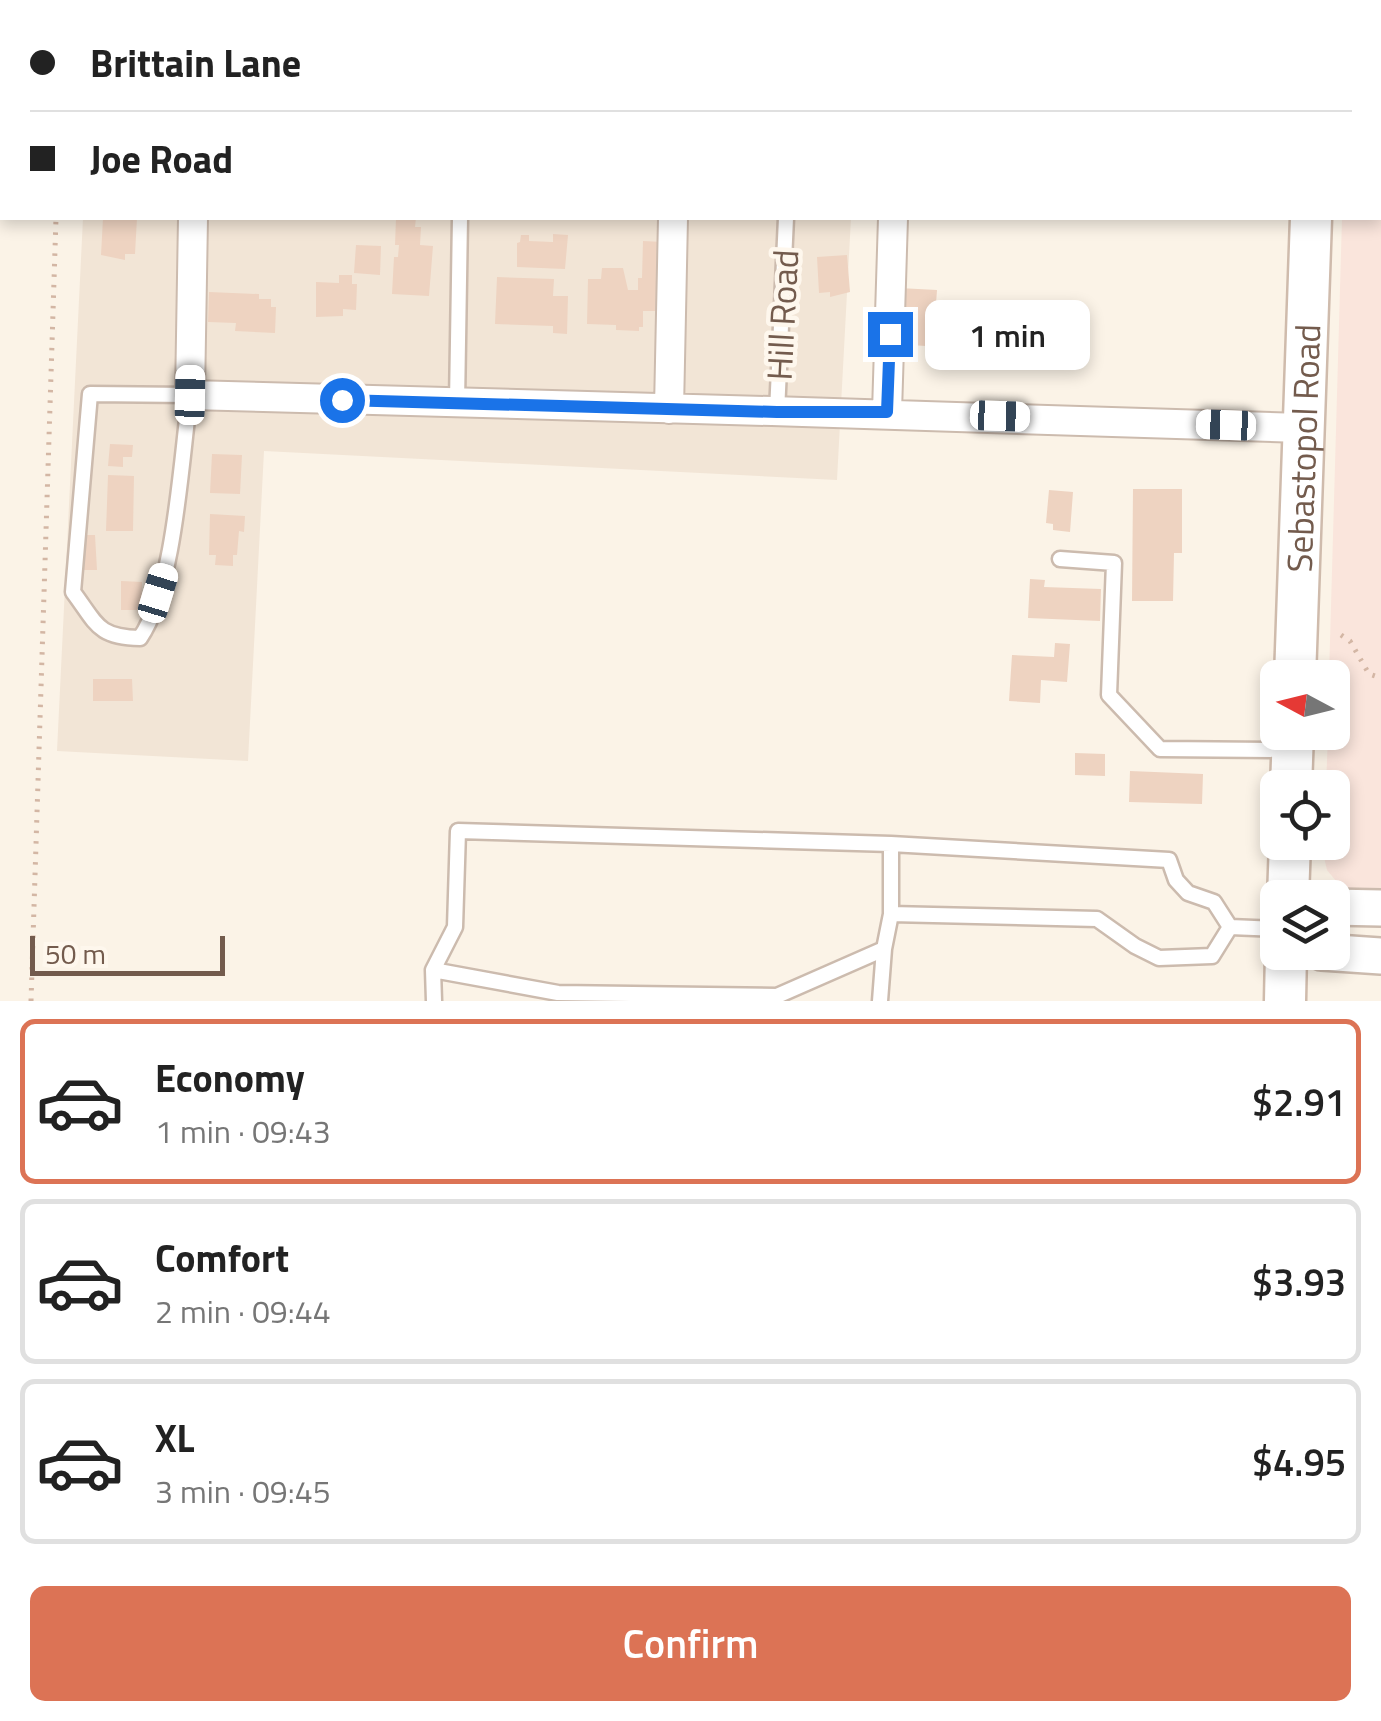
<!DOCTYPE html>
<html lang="en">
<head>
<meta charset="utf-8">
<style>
  body { margin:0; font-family:"Titillium Web",sans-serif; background:#f2f2f2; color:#222; height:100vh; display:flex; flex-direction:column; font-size:38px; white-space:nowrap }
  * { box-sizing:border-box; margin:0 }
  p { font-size:32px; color:#767676 }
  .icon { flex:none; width:55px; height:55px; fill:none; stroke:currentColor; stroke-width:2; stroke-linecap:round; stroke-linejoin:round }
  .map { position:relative; height:1001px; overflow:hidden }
  .details { display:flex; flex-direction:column; background:#fff; flex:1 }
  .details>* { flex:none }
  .guide { position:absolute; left:0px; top:0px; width:1382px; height:220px; box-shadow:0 5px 15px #0003; display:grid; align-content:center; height:220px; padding:0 30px; background:#fff }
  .needle { width:65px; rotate:277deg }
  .tools { position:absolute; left:1260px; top:660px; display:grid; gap:20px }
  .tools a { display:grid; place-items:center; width:90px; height:90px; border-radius:15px; background:#fff; box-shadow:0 5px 15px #0003; font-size:50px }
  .scale { position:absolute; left:30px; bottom:25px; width:195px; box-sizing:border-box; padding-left:10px; border:5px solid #735b4d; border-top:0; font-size:28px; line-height:35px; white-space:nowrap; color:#735b4d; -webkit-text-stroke:8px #fef7ed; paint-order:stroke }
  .end { position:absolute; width:45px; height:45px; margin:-22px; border:12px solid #1a73e8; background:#fff; box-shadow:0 0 0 5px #fff }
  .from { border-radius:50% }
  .bubble { position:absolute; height:70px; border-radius:15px; background:#fff; box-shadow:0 5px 15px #0003; font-size:32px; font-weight:600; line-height:70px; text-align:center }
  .car { position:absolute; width:30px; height:60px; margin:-30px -15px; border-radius:12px; box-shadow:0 0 8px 2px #0007; background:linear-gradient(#fff 24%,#345 0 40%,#fff 0 76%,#345 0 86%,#fff 0) }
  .guide b { display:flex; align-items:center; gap:35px; height:95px; font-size:38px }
  .guide b+b { border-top:2px solid #e0e0e0 }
  .guide i { width:25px; height:25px; background:#222 }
  ul { padding:18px 0 0; list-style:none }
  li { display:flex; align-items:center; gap:30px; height:165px; margin:0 20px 15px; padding:0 10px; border:5px solid #e0e0e0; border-radius:15px }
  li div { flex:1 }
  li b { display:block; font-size:38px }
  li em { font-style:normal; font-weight:600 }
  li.on { border-color:#dc7355 }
  li>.icon { width:90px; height:90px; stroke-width:1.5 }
  .button { display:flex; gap:20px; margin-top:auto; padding:20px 30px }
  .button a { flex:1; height:115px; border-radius:15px; background:#dc7355; color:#fff; font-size:40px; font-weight:600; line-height:115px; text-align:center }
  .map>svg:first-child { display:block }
</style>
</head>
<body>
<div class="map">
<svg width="1381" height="1001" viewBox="0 0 1381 1001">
  <rect width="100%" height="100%" fill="#fbf3e7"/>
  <!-- residential -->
  <path fill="#f2e5d6" d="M94,0H861L94,2Z
    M83,218H851L837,480L264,451L248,761L57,751Z"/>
  <!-- commercial -->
  <path fill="#fae5dc" d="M1347,0H1381V892L1341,887L1327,870L1324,857L1325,843L1332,842V788L1326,787L1328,733L1332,732V678L1329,677L1342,218H1380V2Z"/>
  <!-- building -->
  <path fill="#eed3c1" d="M103,218H137L135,254H125V260L101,255Z
    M396,218H416L415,227H421L420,245L433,246L429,296L392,294L394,257H398L399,245H395Z
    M553,234L568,235L565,269L517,267V243L520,242L521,235H529V241L553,242Z
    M643,241L664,242L663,311H643V327H639V331L616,330V325L587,324L588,279H601L602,268H623L628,290H638V278H642Z
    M356,245L381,246L380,275L354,273Z
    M847,255L850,292L830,297V292L819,293L817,257Z
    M339,275H352V284H357L356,310L343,309V316L316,317V282L339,283Z
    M497,277L554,279L553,296H568L567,334L553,333V326L495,324Z
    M899,288L937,290L936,304L951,305L949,335L943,334L942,347L910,345V335L896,334Z
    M209,292L259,294V299H271V307H276L275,333L235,331L236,323L208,322Z
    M110,444L133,445L132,457H123V467L108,466Z
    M212,454L242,455L240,494L210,493Z
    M108,475L134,476L133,531H106Z
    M1133,489H1182V553H1174L1173,601H1132Z
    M1049,490L1073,492L1070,532L1053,530V524L1046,523Z
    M210,514L245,516L244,532L239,531L237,555H233V566L215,565L216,555H209Z
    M82,535H95L97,570H83Z
    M1030,579L1045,580L1044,587L1101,589L1100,621L1028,618Z
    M121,581L142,582L141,610H121Z
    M1055,643L1070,644L1067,682L1041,680L1040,703L1009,701L1012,655L1054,657Z
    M93,679H132L133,701H93Z
    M1075,753L1105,754V776L1075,775Z
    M1130,771L1203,774L1202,804L1129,802Z"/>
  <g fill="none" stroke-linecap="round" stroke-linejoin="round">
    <!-- service casing -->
    <g stroke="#ccbbae" stroke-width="19">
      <path id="service" d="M793,2L794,0
        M90,394L190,395C181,459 175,587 140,638C97,637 97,624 73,592Z
        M457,403L460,218
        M777,412L786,218
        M1060,559L1114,563L1109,695L1160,749L1287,750
        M891,914L1097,919L1135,946L1159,958L1212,956L1230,927
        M1230,927L1278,929
        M433,970L558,993L777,996L884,949
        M434,1001L433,970L455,927L458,831L891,844L1169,860L1176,880L1188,893L1214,902L1230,927
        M880,1001L884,949L891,914V844"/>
    </g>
    <!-- minor casing -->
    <g stroke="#ccbbae" stroke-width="32">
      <path id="minor" d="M197,2V0
        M678,2V0
        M898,2V0
        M193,218L190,395C560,406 931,414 1301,428
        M669,409L673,218
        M887,412L893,218"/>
    </g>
    <!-- tertiary casing -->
    <g stroke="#ccbbae" stroke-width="40">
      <path id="tertiary" d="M1332,907L1381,908
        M1322,952L1381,956"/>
    </g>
    <!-- secondary casing -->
    <g stroke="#cfbbac" stroke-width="45">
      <g id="secondary">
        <path d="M1318,2V0"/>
        <path id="s1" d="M1295,678L1311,218"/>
        <path d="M1291,788L1293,732"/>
        <path d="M1288,898L1290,842"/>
        <path d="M1285,1001L1286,952"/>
      </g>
    </g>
    <!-- path -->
    <path stroke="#d3b6a4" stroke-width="5" stroke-dasharray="2.5 8" stroke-linecap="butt" d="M63,2V0
      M1380,216H1381
      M1341,635L1350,641L1369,674L1375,676
      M31,1001L56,218"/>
    <!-- service -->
    <use href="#service" stroke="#fff" stroke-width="14"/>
    <!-- minor -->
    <use href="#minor" stroke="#fff" stroke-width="28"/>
    <!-- tertiary -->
    <use href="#tertiary" stroke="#fff" stroke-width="35"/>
    <!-- secondary -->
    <use href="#secondary" stroke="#fff" stroke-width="40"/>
  </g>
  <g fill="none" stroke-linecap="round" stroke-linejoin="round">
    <!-- route -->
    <path stroke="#1a73e8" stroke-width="12" d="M342,400L777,412H887L890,334"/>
  </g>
  <g text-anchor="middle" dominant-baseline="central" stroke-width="9" stroke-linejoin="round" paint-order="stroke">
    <!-- street labels -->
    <g font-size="35" fill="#735b4d" stroke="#fef7ed">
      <text transform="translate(782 315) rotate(-87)">Hill Road</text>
      <text stroke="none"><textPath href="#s1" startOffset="230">Sebastopol Road</textPath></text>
    </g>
  </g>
</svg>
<div class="tools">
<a><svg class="needle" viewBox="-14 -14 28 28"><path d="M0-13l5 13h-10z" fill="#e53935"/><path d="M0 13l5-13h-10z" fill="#767676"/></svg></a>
<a><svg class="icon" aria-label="locate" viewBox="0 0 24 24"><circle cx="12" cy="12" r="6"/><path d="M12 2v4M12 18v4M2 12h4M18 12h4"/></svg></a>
<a><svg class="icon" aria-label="layers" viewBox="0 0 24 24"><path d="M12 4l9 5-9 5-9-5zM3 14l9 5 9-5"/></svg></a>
</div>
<div class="scale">50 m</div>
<i class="end from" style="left:342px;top:400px"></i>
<i class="end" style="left:890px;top:334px"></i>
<div class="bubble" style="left:925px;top:300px;width:165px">1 min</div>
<i class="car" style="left:190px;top:395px;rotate:1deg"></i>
<i class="car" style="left:1000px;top:416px;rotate:92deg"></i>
<i class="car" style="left:1226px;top:425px;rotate:272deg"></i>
<i class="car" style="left:158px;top:593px;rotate:17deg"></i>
<div class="guide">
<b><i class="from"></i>Brittain Lane</b>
<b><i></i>Joe Road</b>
</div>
</div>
<section class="details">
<ul>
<li class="on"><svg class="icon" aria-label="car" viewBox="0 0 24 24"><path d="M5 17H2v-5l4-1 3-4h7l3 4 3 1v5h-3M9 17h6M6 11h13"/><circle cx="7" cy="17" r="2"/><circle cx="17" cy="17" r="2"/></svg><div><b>Economy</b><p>1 min · 09:43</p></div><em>$2.91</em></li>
<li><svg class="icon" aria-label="car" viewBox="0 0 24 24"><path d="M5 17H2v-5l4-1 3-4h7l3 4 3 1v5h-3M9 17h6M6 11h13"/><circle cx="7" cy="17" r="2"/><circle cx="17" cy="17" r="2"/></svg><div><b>Comfort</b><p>2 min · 09:44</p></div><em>$3.93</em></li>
<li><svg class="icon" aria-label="car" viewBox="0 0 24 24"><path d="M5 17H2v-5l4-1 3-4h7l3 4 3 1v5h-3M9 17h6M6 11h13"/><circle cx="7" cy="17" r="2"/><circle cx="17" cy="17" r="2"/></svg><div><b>XL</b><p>3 min · 09:45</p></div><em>$4.95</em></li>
</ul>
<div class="button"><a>Confirm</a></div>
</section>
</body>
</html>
